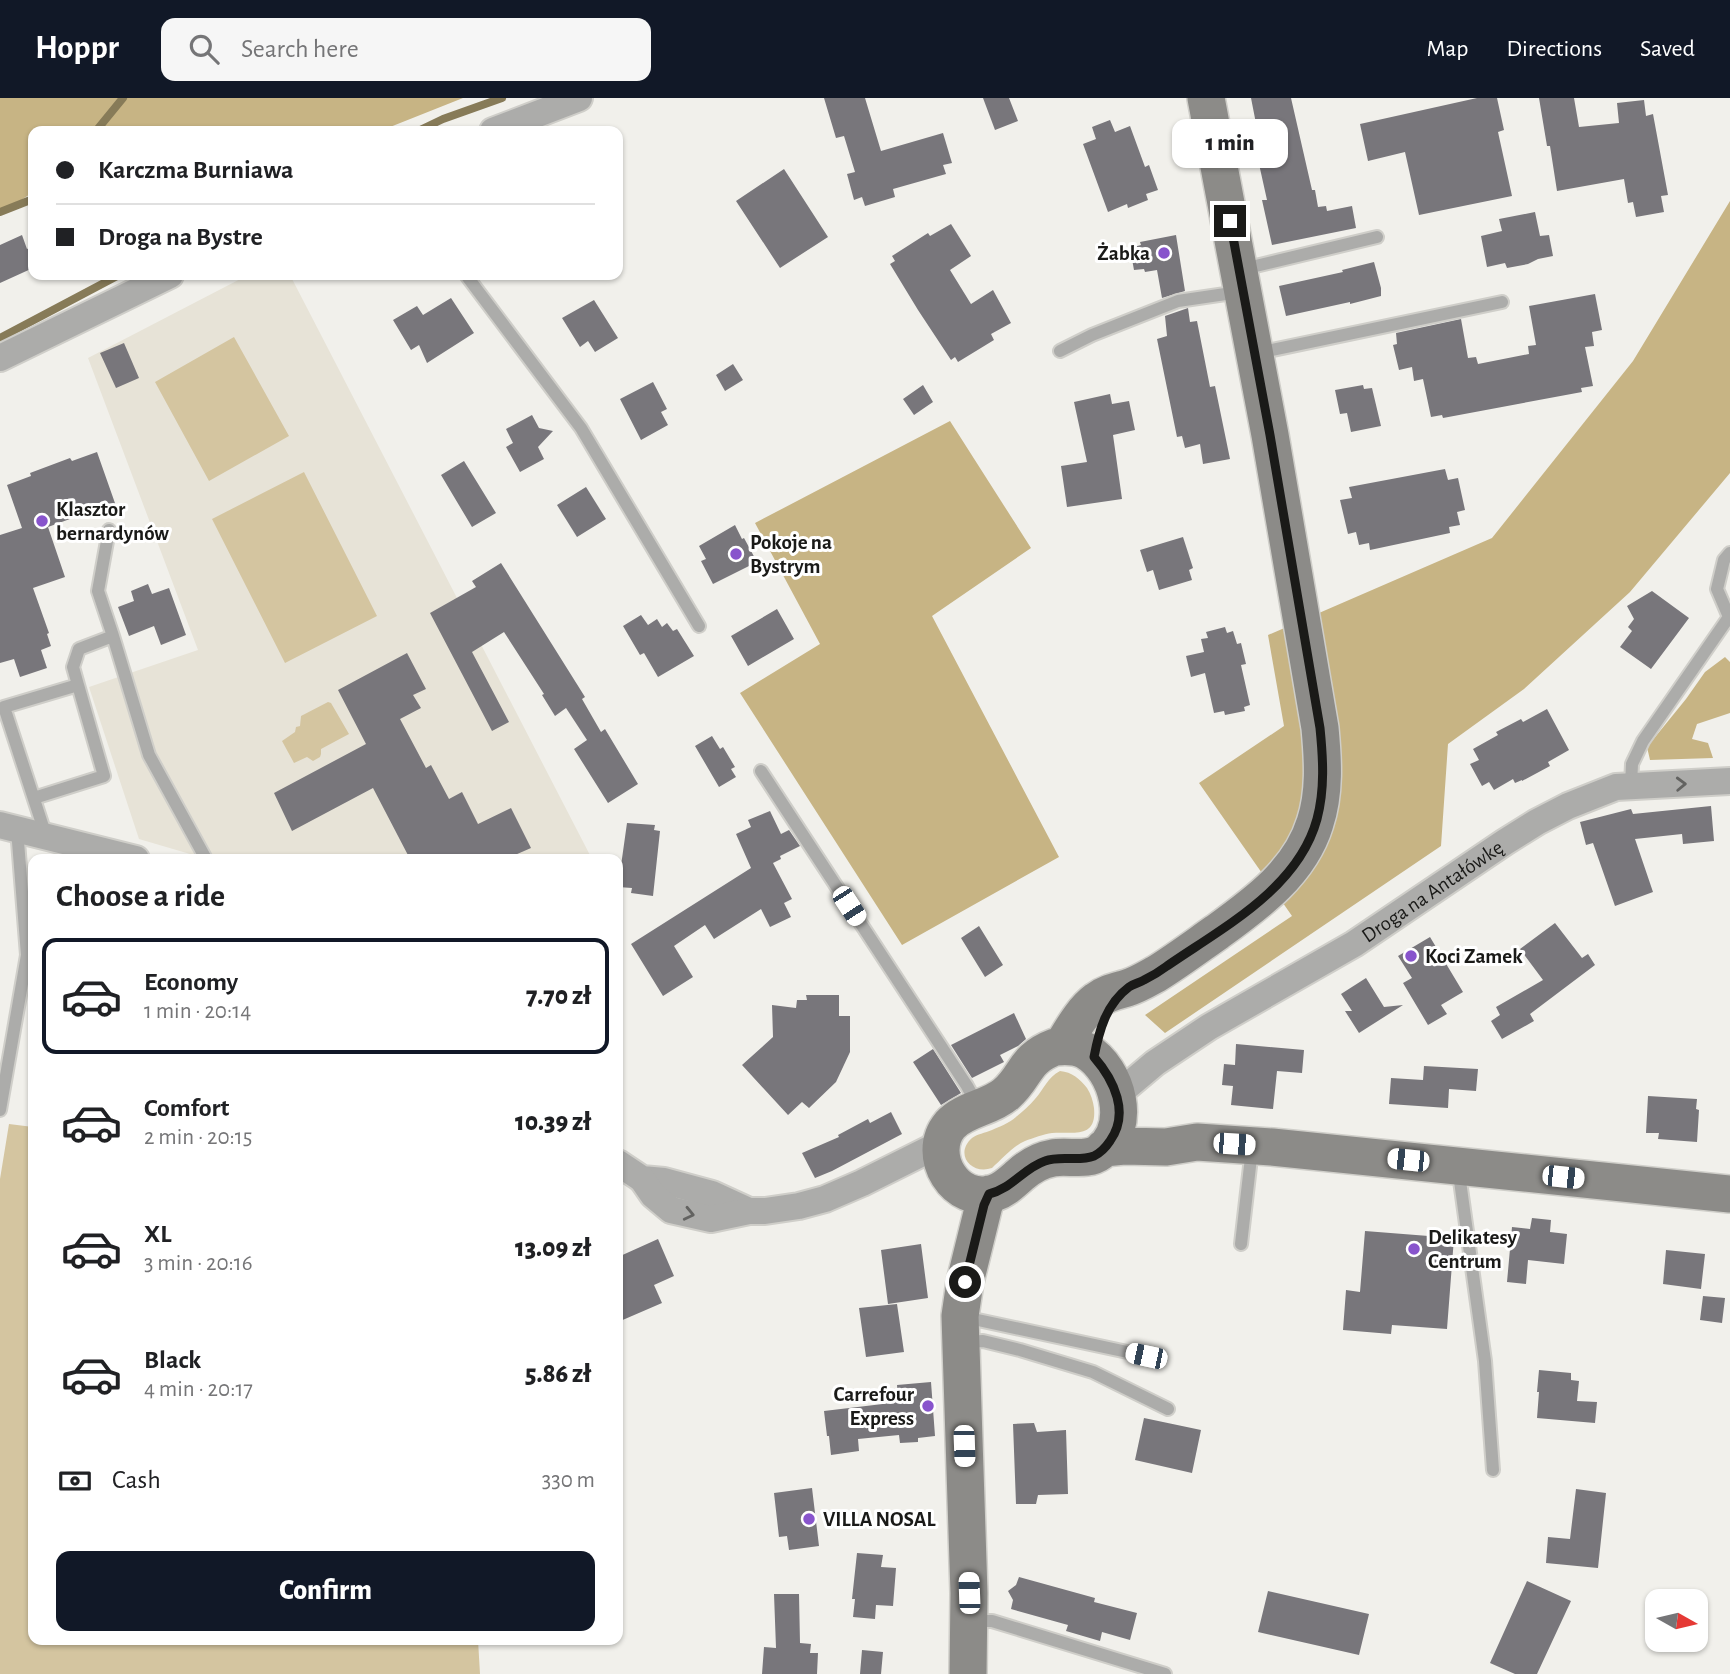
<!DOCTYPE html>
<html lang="en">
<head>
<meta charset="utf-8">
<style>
  body { margin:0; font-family:"Alegreya Sans",sans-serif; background:#f6f6f6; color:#202124; height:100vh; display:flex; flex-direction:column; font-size:26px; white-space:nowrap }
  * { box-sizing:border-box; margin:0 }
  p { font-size:23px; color:#757577 }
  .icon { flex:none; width:38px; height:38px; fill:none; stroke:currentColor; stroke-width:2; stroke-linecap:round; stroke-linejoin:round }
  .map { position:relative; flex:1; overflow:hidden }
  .sheet { position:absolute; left:28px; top:756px; width:595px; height:791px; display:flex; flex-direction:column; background:#fff; border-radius:14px; box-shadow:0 2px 5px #0004 }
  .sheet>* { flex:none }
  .guide { position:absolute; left:28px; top:28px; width:595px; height:154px; border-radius:14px; box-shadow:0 2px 5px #0004; display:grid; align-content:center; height:154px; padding:0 28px; background:#fff }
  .needle { width:46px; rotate:98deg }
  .controls { position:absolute; left:1645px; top:1491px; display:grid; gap:14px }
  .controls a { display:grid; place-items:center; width:63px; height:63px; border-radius:14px; background:#fff; box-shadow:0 2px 5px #0004; font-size:35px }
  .end { position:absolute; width:32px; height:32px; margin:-16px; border:9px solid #1a1a18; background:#fff; box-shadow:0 0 0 4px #fff }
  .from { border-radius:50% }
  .bubble { position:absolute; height:49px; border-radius:14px; background:#fff; box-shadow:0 2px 5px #0004; font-size:23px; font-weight:800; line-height:49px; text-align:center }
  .car { position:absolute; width:21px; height:42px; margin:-21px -10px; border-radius:9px; box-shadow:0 0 5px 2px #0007; background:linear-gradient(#fff 24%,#345 0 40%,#fff 0 76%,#345 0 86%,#fff 0) }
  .guide b { display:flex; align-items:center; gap:24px; height:66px; font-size:26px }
  .guide b+b { border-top:2px solid #e0e0e0 }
  .guide i { width:18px; height:18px; background:#202124 }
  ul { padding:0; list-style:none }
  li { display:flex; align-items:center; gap:21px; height:116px; margin:0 14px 10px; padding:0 14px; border:4px solid transparent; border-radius:14px }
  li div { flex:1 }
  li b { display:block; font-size:26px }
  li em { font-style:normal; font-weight:800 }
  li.selected { border-color:#111827 }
  li>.icon { width:63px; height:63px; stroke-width:1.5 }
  h2 { padding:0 28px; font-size:32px; line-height:84px }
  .pay { display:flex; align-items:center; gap:18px; height:77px; padding:0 28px; font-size:26px }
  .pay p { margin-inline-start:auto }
  .action { display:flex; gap:14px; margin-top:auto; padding:14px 28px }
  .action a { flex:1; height:80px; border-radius:14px; background:#111827; color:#fff; font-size:28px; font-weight:800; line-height:80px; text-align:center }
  header { display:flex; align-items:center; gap:42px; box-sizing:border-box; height:98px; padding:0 35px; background:#111827; color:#fff }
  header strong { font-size:33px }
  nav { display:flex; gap:38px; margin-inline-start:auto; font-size:24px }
  .search { width:490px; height:63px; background:#f6f6f6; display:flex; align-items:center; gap:18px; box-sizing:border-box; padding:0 24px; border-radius:14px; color:#757577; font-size:26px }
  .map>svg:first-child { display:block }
</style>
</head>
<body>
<header>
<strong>Hoppr</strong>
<div class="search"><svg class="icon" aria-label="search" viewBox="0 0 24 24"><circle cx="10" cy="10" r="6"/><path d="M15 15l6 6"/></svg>Search here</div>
<nav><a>Map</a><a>Directions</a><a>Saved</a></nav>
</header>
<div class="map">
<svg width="1730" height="1576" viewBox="0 0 1730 1576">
  <rect width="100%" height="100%" fill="#f1f0eb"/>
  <!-- built -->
  <path fill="#e7e3d7" d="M248,177H290L592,761H207L139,741L89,589L198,552L88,260Z"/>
  <!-- green -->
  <path fill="#d4c5a0" d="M234,239L289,338L209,383L155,284Z
    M304,374L377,518L285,565L212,421Z
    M328,604L331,605L349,636L321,651V656L320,659L313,663L307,659L294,665L282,643L295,634L296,629L300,628L301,618Z
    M1060,973C1072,974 1080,981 1087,990C1091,996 1093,1003 1094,1010C1097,1042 1072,1033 1052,1035C1044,1036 1033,1040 1025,1043C1013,1048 1002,1061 992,1070C971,1077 954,1056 972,1040C977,1036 985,1035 992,1032C999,1029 1009,1025 1016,1019C1022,1014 1030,1007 1035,1001C1044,991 1048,979 1060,973Z
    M9,1026L33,1029V1542H478L480,1576H0V1081Z"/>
  <!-- forest -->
  <path fill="#c7b484" d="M0,0H463L380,33H33V94L0,117Z
    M1730,103V375L1630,494L1524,591L1448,646L1441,748L1165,935L1145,917L1292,818L1199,685L1284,628L1268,537L1492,440L1633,263Z
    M950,323L1031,450L932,518L1059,759L902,847L740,595L820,546L755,425Z
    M1725,559L1730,564V615L1697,626L1692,641L1708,645L1713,660L1650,662L1647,649L1686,601L1705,574Z"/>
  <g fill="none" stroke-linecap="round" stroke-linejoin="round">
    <!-- stream -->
    <path stroke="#877b58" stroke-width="8" d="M96,33L123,0
      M418,33L443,21L502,0
      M0,114L33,101
      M0,240L119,177"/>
  </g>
  <!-- building -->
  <path fill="#78767b" d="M824,0H865L881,53L943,35L952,65L943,67L946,76L893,91L895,99L865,108L862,99L854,102L847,76L855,74L844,38L836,40Z
    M983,0H1009L1018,23L995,32Z
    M1251,0H1291L1312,92H1315L1318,109L1326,108L1327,113L1352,108L1356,130L1272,147L1262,102H1267L1257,57L1262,56Z
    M1477,0H1497L1504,32L1498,34L1512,98L1419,117L1405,54L1368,63L1360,26Z
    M1539,0H1574L1579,29L1619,25L1617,5L1644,2L1646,18L1653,16L1668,97L1661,98L1664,114L1636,119L1633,104L1628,105L1624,81L1557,93L1550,48H1547Z
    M1110,22L1115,34L1130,28L1145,69L1149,67L1158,92L1146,96L1148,102L1128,110L1127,106L1108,114L1083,46L1096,41L1092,29Z
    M784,71L828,139L780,170L736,103Z
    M1535,114L1540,138L1549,137L1553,158L1538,161L1528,166L1507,170L1505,165L1487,169L1481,138L1502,133L1499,121Z
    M951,126L971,158L950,172L971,206L993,192L1011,225L991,236L994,242L958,264L955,259L951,262L918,212L890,166L895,163L892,158L928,135L930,138Z
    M22,137L27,151L33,148V170L0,185V147Z
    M1176,137L1185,193L1162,200L1157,172L1145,174L1144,171L1134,172L1130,150L1141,147L1140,144Z
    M1374,164L1381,190V198L1350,206V204L1286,218L1279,188L1343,174L1342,172Z
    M1595,196L1602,232L1592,234L1594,248L1585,249L1593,288L1581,290L1582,294L1443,320L1442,317L1431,319L1423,281L1414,283L1412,269L1399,272L1393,247L1397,246L1396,235L1461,221L1468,260L1476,259L1478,266L1529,256L1528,248L1536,247L1529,208Z
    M451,200L474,235L427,265L419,247L411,252L393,222L417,208L423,217Z
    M594,202L618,240L595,254L588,243L580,249L562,220Z
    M1188,210L1190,224L1197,223L1210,289L1215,288L1230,361L1203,366L1200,346L1185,350L1182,338L1177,339L1157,241L1167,238L1165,218Z
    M124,245L139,280L116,290L100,255Z
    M733,266L743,282L725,293L716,277Z
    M653,284L667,311L661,314L668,327L641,342L620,301Z
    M923,287L933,304L914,317L903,301Z
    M1363,287L1364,291L1372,290L1381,328L1351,334L1347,315L1340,316L1335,292Z
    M1110,296L1112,306L1129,303L1135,332L1113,337L1122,401L1067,409L1061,368L1087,364L1074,304Z
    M532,317L539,330L553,333L538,349L544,361L520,374L506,349L513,345L506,331Z
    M97,354L116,408L90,417L89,414L48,429L65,479L33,490L49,535L47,536L51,548L41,552L47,570L20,579L14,561L0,565V437L22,430L7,387L31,378L30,375L70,360L72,363Z
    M464,363L496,415L472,429L441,377Z
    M1445,371L1448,382L1458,380L1465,412L1457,414L1460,427L1449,429L1450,435L1370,452L1369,445L1359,447L1356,434L1348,436L1340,402L1352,400L1349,389Z
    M586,389L606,421L577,439L557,407Z
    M735,427L742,441L744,440L757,464L713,486L701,463L706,461L699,448Z
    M1183,439L1193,470L1189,472L1192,482L1159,492L1153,472L1147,474L1140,452Z
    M501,465L585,599L582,601L601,634L605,631L638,686L608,705L574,651L587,642L566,610L555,618L542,597L544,596L504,534L472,554L509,624L492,633L430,515L476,489L472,483Z
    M148,486L152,496L169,490L186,537L161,547L154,528L129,538L118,509L134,503L131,493Z
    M1652,493L1689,520L1651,571L1620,549L1632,533L1628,529L1634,521L1627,508Z
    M777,511L794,541L748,568L731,538Z
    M641,517L648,527L657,521L662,529L667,525L673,533L677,531L694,558L658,579L644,555L640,557L623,528Z
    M1225,529L1227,535L1233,533L1237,546L1241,545L1246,566L1241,567L1250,607L1244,609L1245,613L1225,617L1224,613L1214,615L1205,575L1191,579L1186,558L1204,554L1201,541L1208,540L1206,534Z
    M407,555L426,591L413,597L421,610L400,621L426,670L431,667L449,701L462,694L478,726L511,710L531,750L506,761H410L373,690L292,733L274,695L366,646L338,592Z
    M1547,611L1569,652L1548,664L1550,668L1522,683V682L1515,685L1513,681L1494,692L1489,684L1482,688L1470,666L1479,662L1473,651L1498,637L1496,634L1521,621L1523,624Z
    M712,638L720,651L723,649L735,669L731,671L736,679L719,689L695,648Z
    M1711,708L1714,743L1683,746L1682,736L1635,741L1653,794L1615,808L1593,745L1586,747L1580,724L1631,711L1633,716Z
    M770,713L781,736L789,732L800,748L780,758L781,761L773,765L792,801L784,805L791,819L770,829L761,811L714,841L705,827L674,848L693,879L663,898L631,846L751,770L736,736L751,729L748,722Z
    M627,725L655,727L654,732L660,733L653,798L631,795L632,790L618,789Z
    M1555,825L1582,860L1588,856L1595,867L1530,916L1534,923L1502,941L1491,923L1500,917L1496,909L1543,882L1520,851Z
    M979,828L1003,867L985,879L961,840Z
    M1430,839L1463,894L1441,907L1447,916L1428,927L1403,885L1412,880L1398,858Z
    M1366,880L1384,909L1403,907L1359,935L1345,913H1352L1341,896Z
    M806,897H839V918H850V954L836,984L809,1010L802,1004L788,1017L742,967L773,939L772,907L796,910L797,902H807Z
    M1014,915L1026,941L1018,948L1000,957L1004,964L972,980L951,947Z
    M1236,946L1304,952L1302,975L1277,973L1273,1011L1231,1007L1233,988L1222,987L1224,966L1235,967Z
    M933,951L961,995L941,1007L913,964Z
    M1424,968L1478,971L1476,993L1449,991L1448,1010L1389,1006L1391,980L1423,982Z
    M1648,998L1697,1001L1696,1011L1699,1012L1697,1044L1658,1041L1659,1035H1646Z
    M891,1014L902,1036L832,1073L815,1080L802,1055L839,1039L838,1037L868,1021L870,1025Z
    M1532,1120L1551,1122L1550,1134L1567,1136L1564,1166L1528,1162L1526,1186L1507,1184L1512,1129L1530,1131Z
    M1365,1133L1454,1140L1447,1231L1392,1227L1391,1236L1343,1232L1346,1192L1360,1194Z
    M658,1141L674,1178L654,1187L662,1205L618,1224V1159Z
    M921,1146L928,1200L888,1206L881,1152Z
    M1666,1152L1705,1156L1701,1191L1663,1186Z
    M1703,1198L1725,1200L1722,1225L1700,1222Z
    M897,1206L904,1254L866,1259L859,1210Z
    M1539,1272L1571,1275V1282L1579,1283L1577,1303L1597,1304L1595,1325L1537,1320L1539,1294H1537Z
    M931,1284L935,1338L918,1340V1344L900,1345L899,1337L858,1341L859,1353L831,1357L829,1338H827L824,1313L891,1305V1301L898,1300L897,1287Z
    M1144,1320L1201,1332L1192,1375L1135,1362Z
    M1034,1325L1037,1334L1066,1332L1068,1396L1038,1397L1036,1406H1016L1013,1326Z
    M812,1390L819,1448L789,1452L787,1438L779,1439L774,1395Z
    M1576,1391L1606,1395L1598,1470L1546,1465L1548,1439L1570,1441Z
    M857,1455L883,1457L881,1469L896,1470L893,1508L876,1507L875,1521L853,1519L855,1501H852Z
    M1019,1479L1095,1500L1094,1504L1137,1515L1130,1542L1102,1534L1100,1543L1066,1533L1068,1527L1011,1511L1013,1502L1008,1493L1016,1487Z
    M1527,1483L1571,1503L1537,1576H1515L1490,1565Z
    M1268,1493L1369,1516L1359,1557L1258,1534Z
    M774,1496H799L800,1545L811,1546L810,1555H818L817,1576H762L764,1549L776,1550Z
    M862,1552L883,1554L881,1576H860Z"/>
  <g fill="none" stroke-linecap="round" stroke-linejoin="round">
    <!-- lane casing -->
    <g stroke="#cfcec9" stroke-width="16">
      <path id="lane" d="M1243,171L1377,139
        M466,177L581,330L699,528
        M1060,253L1092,237L1178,203L1239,194
        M1258,255L1502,204
        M109,432L98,493L113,538
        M78,587L73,569L79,551L113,538L149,657L206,761
        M761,673L967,988L978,1008
        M1631,687L1632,666L1643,643L1729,519L1717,491L1724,462L1730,455
        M34,700L104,678L78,587L4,609L46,738
        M0,1012L27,857L17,731
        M1461,1072L1460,1083L1485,1263L1493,1372
        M1241,1146L1252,1051
        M964,1219L1146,1258
        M964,1244L983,1243L1020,1252L1093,1274L1168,1311
        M972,1523H992L1165,1576"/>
    </g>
    <!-- street casing -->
    <g stroke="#cfcec9" stroke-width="30">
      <g id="street">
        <path d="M493,33L579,0"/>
        <path d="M0,260L170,177"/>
        <path d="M0,727L136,761"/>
        <path id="s1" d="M1117,997L1155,965L1209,929L1354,846L1505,744L1537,724L1568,708L1616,689L1730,683"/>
        <path d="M618,1065L642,1081L664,1083L712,1096L749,1113"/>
        <path d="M642,1081L653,1097L671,1112L711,1121L749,1113H765L799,1108L825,1101L862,1085L930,1051L943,1041"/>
      </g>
    </g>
    <!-- secondary casing -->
    <g stroke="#cfcec9" stroke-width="40">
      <path id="secondary" d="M1062,948C1072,932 1082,913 1097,902C1106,895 1117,893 1127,890C1137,887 1147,881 1156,876C1177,863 1197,848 1217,834C1257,805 1300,774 1315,725C1325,695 1323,662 1320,630L1270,337L1206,0
        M1055,949C1065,948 1077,948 1086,953C1118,972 1133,1029 1100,1054C1087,1064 1068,1057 1053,1060C1041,1062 1029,1069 1020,1077C1012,1084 1004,1092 994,1095C956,1108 925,1057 950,1027C964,1011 990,1010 1006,996C1027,978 1023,961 1055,949Z
        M1104,1050L1124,1048L1166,1049L1197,1044L1272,1049L1730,1096
        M968,1576L969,1495L960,1218L965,1184L984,1107L989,1096"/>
    </g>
    <!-- lane -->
    <use href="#lane" stroke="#acacaa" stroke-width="12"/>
    <!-- street -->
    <use href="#street" stroke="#acacaa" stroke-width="26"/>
    <!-- secondary -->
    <use href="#secondary" stroke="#8c8b88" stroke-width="37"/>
  </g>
  <!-- one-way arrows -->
  <defs><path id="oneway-chevron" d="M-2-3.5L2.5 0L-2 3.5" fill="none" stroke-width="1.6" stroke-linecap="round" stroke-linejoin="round" transform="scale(1.75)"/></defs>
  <g stroke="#636361">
    <use href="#oneway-chevron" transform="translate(1681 686) rotate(-2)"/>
    <use href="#oneway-chevron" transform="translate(689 1116) rotate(13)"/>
  </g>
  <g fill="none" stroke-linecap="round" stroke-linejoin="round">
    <!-- route -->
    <path stroke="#1a1a18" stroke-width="9" d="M965,1184L984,1107L989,1096C1011,1091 1024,1070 1045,1063C1061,1057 1078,1064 1094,1058C1100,1055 1106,1049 1110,1043C1130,1015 1114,982 1094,959C1099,933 1106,906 1129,889C1133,886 1139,885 1144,882C1152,878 1159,874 1167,868C1222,830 1298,791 1317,721C1325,691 1323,660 1320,630L1270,337L1230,123"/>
  </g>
  <!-- markers -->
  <g fill="#8854cc" stroke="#fff" stroke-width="2.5">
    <circle cx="1164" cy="155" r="7"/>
    <circle cx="42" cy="423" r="7"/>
    <circle cx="736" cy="456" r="7"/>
    <circle cx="1411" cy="858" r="7"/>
    <circle cx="1414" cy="1151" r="7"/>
    <circle cx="928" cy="1308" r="7"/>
    <circle cx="809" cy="1421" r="7"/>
  </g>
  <g text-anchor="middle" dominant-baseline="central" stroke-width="6" stroke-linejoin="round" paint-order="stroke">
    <!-- poi labels -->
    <g font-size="21" font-weight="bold" fill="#1a1a18" stroke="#fff" text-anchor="start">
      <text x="1150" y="155" text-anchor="end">Żabka</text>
      <text x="56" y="411">Klasztor<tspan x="56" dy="24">bernardynów</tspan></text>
      <text x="750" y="444">Pokoje na<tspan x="750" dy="24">Bystrym</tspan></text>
      <text x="1425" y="858">Koci Zamek</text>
      <text x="1428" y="1139">Delikatesy<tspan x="1428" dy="24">Centrum</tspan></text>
      <text x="914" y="1296" text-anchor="end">Carrefour<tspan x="914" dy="24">Express</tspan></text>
      <text x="823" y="1421">VILLA NOSAL</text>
    </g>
    <!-- street labels -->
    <g font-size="21" fill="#1a1a18" stroke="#fff">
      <text stroke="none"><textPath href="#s1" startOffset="376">Droga na Antałówkę</textPath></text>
    </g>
  </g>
</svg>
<div class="controls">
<a><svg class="needle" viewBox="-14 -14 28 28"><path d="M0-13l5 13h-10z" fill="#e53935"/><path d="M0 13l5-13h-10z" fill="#757577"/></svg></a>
</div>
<i class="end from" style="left:965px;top:1184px"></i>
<i class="end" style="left:1230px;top:123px"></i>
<div class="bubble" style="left:1172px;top:21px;width:116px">1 min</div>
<i class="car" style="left:849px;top:808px;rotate:147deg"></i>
<i class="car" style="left:1234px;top:1046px;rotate:94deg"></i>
<i class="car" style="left:1408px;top:1062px;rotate:276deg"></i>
<i class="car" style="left:1563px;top:1079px;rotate:96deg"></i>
<i class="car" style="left:1146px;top:1258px;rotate:282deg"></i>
<i class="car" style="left:964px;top:1348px;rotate:178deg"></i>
<i class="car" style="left:969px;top:1495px;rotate:358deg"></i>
<div class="guide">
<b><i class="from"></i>Karczma Burniawa</b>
<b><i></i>Droga na Bystre</b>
</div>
<section class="sheet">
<h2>Choose a ride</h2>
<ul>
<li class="selected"><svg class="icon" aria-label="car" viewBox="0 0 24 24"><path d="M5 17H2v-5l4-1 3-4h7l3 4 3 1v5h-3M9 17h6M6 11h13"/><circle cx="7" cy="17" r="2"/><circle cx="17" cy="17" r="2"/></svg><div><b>Economy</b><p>1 min · 20:14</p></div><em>7.70 zł</em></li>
<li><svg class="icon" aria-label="car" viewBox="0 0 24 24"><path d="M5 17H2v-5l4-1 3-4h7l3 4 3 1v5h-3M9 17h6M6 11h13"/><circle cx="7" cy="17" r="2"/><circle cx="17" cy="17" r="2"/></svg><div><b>Comfort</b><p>2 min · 20:15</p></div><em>10.39 zł</em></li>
<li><svg class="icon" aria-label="car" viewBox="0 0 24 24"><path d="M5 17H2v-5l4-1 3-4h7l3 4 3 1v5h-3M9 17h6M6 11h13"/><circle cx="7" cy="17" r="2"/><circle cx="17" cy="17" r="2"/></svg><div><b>XL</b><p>3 min · 20:16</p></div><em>13.09 zł</em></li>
<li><svg class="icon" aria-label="car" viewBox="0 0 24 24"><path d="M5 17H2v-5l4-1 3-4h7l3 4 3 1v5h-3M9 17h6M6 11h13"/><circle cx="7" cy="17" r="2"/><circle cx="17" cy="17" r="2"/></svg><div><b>Black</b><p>4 min · 20:17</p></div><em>5.86 zł</em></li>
</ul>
<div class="pay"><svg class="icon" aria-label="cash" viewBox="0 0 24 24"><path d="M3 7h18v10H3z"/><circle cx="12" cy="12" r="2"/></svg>Cash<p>330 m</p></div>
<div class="action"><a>Confirm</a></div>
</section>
</div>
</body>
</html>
